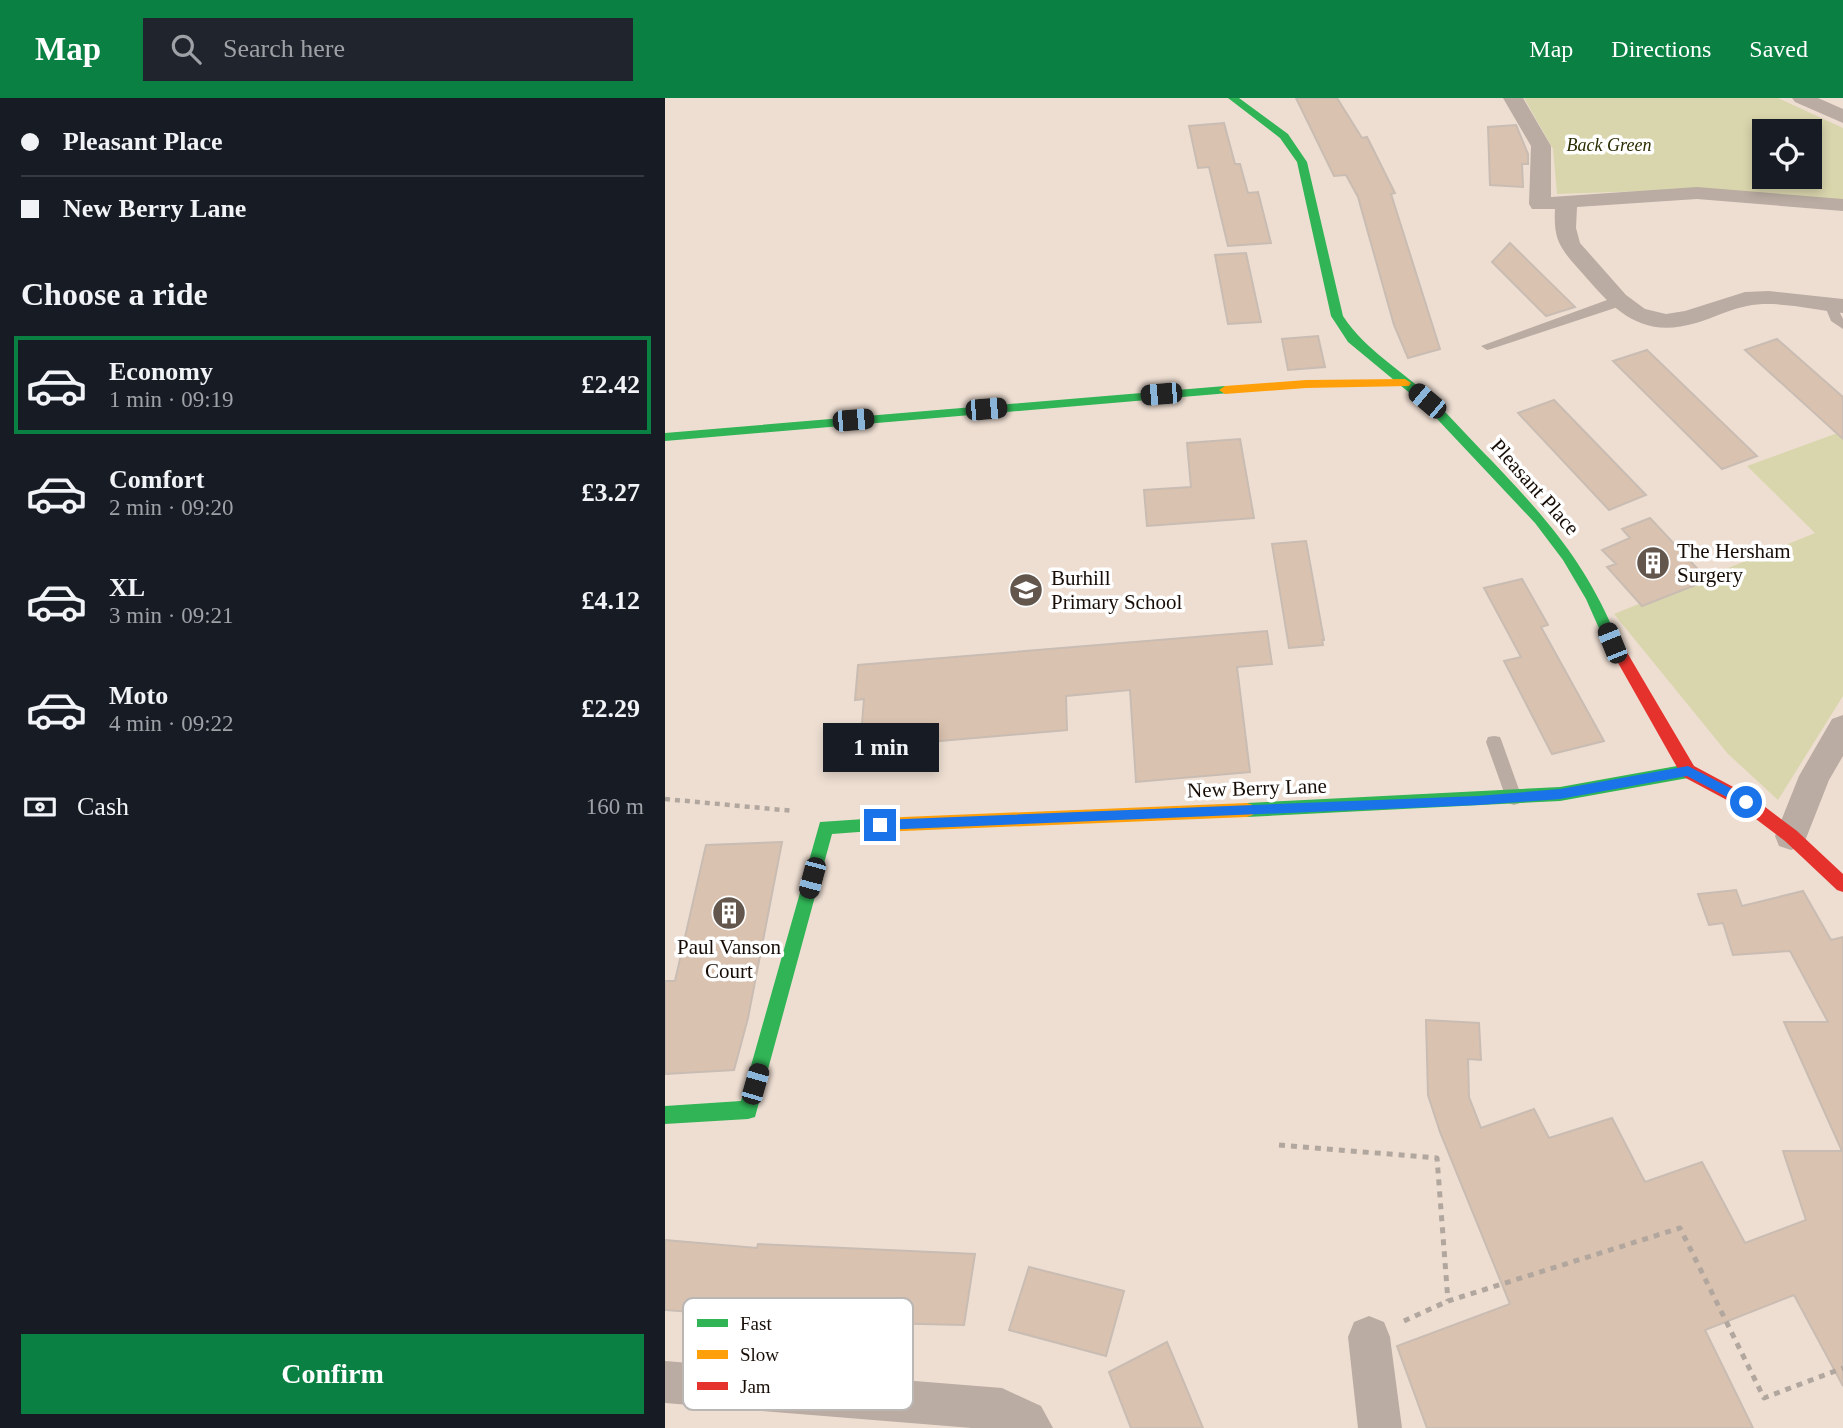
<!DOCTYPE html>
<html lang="en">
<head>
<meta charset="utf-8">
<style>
  body { margin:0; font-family:Georgia,serif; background:#20242c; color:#f1f3f6; height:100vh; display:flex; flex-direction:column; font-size:26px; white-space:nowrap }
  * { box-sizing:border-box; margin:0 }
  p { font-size:23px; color:#9ea1a6 }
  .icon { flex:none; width:38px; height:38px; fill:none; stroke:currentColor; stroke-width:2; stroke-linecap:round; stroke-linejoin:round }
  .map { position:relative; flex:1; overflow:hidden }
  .panel { display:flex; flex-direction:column; background:#171b24; width:665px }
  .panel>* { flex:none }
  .banner { display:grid; align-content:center; height:154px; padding:0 21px; background:#171b24 }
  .tools { position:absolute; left:1087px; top:21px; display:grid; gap:14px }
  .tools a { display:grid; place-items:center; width:70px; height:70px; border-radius:0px; background:#171b24; box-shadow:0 4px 10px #0003; font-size:35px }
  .end { position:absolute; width:32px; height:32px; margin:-16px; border:9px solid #1a73e8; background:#fff; box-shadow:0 0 0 4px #fff }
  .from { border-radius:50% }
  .bubble { position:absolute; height:49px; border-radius:0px; background:#171b24; box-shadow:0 4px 10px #0003; font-size:23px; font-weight:800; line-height:49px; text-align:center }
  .car { position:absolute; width:21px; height:42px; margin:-21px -10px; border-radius:9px; box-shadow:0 0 5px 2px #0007; background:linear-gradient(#222 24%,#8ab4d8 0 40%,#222 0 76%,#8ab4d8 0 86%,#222 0) }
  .banner b { display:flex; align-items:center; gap:24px; height:66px; font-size:26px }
  .banner b+b { border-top:2px solid #363941 }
  .banner i { width:18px; height:18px; background:#f1f3f6 }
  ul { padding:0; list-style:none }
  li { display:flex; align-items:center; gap:21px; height:98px; margin:0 14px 10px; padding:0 7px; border:4px solid transparent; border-radius:0px }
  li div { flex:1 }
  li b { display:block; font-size:26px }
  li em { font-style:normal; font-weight:800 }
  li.active { border-color:#0b8043 }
  li>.icon { width:63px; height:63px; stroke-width:1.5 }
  h2 { padding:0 21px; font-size:32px; line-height:84px }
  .pay { display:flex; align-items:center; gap:18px; height:77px; padding:0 21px; font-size:26px }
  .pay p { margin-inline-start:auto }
  .button { display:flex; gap:14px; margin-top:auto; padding:14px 21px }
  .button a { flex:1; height:80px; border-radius:0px; background:#0b8043; color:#fff; font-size:28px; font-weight:800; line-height:80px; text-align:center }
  header { display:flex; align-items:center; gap:42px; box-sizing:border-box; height:98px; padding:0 35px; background:#0b8043; color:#fff }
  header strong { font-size:33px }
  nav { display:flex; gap:38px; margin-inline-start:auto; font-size:24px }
  .search { width:490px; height:63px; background:#20242c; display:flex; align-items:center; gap:18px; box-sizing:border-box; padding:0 24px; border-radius:0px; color:#9ea1a6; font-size:26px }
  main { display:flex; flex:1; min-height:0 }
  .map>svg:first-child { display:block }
</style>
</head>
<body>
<header>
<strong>Map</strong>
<div class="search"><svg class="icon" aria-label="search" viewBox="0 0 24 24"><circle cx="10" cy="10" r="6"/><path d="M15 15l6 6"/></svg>Search here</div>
<nav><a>Map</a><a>Directions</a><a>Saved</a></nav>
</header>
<main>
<section class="panel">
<div class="banner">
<b><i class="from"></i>Pleasant Place</b>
<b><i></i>New Berry Lane</b>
</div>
<h2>Choose a ride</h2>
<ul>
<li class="active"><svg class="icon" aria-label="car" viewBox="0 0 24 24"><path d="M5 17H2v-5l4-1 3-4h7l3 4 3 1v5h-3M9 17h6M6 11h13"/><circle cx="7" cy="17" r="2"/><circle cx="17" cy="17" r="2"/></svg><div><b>Economy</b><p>1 min · 09:19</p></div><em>£2.42</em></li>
<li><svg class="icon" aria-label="car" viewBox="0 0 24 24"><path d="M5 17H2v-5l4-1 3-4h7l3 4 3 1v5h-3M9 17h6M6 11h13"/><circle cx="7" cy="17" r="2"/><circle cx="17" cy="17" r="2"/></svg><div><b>Comfort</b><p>2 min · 09:20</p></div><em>£3.27</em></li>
<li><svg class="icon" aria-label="car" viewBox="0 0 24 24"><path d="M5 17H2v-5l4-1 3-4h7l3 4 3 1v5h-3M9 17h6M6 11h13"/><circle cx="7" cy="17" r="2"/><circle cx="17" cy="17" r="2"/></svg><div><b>XL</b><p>3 min · 09:21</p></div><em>£4.12</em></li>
<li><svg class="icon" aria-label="car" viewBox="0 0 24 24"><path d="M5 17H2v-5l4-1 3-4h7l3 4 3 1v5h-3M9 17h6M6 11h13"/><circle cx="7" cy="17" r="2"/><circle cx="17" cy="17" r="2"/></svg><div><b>Moto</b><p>4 min · 09:22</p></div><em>£2.29</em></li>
</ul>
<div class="pay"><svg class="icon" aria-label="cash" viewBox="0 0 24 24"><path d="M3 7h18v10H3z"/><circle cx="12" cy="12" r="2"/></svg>Cash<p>160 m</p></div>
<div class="button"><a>Confirm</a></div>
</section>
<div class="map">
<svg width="1178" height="1330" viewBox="0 0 1178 1330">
  <rect width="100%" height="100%" fill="#eeded2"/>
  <!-- green -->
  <path fill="#d9d6ad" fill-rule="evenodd" d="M859,0H1113L1178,30V104L1040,91L892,96L888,51ZM1099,33H1144V79H1099Z
    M1178,333V598L1113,702L1063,656L949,516L1150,435L1082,368Z"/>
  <!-- building -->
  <path fill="#dac2b0" stroke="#c9bcb2" stroke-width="2" d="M631,0H672L697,40L702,39L730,95L726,96L775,251L743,260L729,227L693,99L681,77L669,78Z
    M559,25L570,66H575L583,95L593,94L606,145L563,148L544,69L533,70L524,28Z
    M851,27L863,56V66H857L858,89L825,87L823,29Z
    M845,145L910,209L881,218L827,164Z
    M581,155L596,224L563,226L550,157Z
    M653,238L660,269L623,272L617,241Z
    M1112,241L1178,299V341L1080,252Z
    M982,252L1092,358L1057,371L948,263Z
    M889,302L981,397L944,412L853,315Z
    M575,341L589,420L482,428L479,392L526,389L522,345Z
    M985,420L1043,482L977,508L942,469L951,466L937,452L965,440L957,431Z
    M641,443L659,542H657L658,547L624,550L607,446Z
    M857,481L883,527L876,529L939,643L887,656L839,563L856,559L819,490Z
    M602,533L607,566L572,569L585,674L471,684L465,592L401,598L402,632L195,650L199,601L190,602L193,567Z
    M117,744L83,920L69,972L0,976V883H10L41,747Z
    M1071,792L1077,808L1138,793L1166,842L1178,839V1288L1129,1197L1040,1232L1088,1330H762L732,1248L845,1206L775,1034L763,997L761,922L814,925L816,962L803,961L804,999L816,1030L869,1011L884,1040L947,1020L980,1084L1037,1064L1080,1145L1141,1122L1118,1053H1177L1119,924H1163L1125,853L1068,857L1058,825L1044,827L1033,796Z
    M0,1142L92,1150L93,1146L310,1156L299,1227L168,1224L0,1212Z
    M364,1169L459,1193L441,1258L344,1232Z
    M502,1244L538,1330H466L444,1274Z"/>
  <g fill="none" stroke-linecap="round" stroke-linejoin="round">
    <!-- path-far1 -->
    <path stroke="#b2a79e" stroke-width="4.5" stroke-dasharray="5 5" stroke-linecap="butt" d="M0,701L129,713"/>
    <!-- path -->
    <path stroke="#b2a79e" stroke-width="5" stroke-dasharray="6 6" stroke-linecap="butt" d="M614,1047L772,1060L783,1203
      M739,1223L783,1203L1015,1130L1099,1300L1178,1270"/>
    <!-- lane -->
    <path fill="#baaca2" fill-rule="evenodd" d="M953,198L959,202L950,210L826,251L822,252L816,248Z
      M1165,202L1169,203L1178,221V231L1166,223L1159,206Z
      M829,638L835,639L837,644L857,700L855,705L849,707L843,705L841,700L821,644L823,639Z"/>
    <!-- street -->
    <path fill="#baaca2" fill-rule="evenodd" d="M838,0H858L886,48V99L1032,89L1178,101V113L1032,101L912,109L911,130L915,145L961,197L980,211L1001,216L1020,213L1080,194L1104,193L1178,201V215C1148,212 1112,202 1082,208C1065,211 1048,220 1031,225C977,241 951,214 918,176C897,152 888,145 890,111H867L864,106L866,48Z
      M1127,0H1153L1178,11V25L1130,4Z
      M1178,617V658L1164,682L1138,748L1126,752L1114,748L1110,738L1134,678L1167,621Z
      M704,1218L719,1224L725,1239L737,1330H693L683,1239L689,1224Z
      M0,1263L337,1290L376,1308L388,1330H307L0,1305Z"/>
    <!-- fast -->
    <path fill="#30b455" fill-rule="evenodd" d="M563,0H574L623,36L642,64L678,218C701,253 737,272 767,301C787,320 806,342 826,362C879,418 918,461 949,533L947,537H937L921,501L898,462L870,425L758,306L683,244L666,218L632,64L615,40Z
      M560,288L564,289V295L0,343V335Z
      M1023,666L1029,668L1031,673L1029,678L1023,680L895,703L582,719L576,717L574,712L576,707L582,705L895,689Z
      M214,720L220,722L222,727L220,732L167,736L90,1019L83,1021L0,1026V1008L76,1003L155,724Z"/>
    <!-- slow -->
    <path fill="#ff9f0a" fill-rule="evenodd" d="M740,281L746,285L744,288L641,290L560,296L554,292L560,288L641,282Z
      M582,705L588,707L590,712L588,717L582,719L214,734L208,732L206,727L208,722L214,720Z"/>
    <!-- jam -->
    <path fill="#e5322d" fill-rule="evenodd" d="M942,527L947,529L1029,668L1087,699L1132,733L1178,776V794L1172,792L1120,743L1075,709L1017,678L935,533Z"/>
  </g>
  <!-- route -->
  <path fill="#1a73e8" d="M1023,668L1085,700V707H1077L1022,678L895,701L813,707L215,732L210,727L215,722L813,698L895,691Z"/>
  <!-- icons -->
  <defs>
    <g id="building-disc" transform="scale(1.75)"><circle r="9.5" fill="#62564d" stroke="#fff"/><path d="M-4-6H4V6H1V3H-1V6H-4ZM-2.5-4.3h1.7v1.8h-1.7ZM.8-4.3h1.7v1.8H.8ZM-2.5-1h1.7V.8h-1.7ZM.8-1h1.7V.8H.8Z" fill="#fff"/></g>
    <g id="school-disc" transform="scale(1.75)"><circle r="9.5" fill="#62564d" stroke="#fff"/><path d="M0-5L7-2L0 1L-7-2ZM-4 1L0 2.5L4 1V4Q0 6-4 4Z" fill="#fff"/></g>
  </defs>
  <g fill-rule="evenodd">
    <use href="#building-disc" x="988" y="465"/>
    <use href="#school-disc" x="361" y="492"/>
    <use href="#building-disc" x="64" y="815"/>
  </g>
  <g text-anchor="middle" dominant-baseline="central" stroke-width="7" stroke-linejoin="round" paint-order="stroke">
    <!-- far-park labels -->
    <g font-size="18" font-style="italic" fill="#2a2d01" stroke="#fff">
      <text x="944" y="47">Back Green</text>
    </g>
    <!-- street labels -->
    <g font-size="21" fill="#170d06" stroke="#fff">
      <text transform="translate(870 389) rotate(48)">Pleasant Place</text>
      <text transform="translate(592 690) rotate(-2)">New Berry Lane</text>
    </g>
    <!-- poi labels -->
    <g font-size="21" fill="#170d06" stroke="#fff" text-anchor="start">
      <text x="1012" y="453">The Hersham<tspan x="1012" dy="24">Surgery</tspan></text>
      <text x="386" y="480">Burhill<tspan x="386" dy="24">Primary School</tspan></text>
      <text x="64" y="849" text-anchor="middle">Paul Vanson<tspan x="64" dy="24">Court</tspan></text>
    </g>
  </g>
  <!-- legend -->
  <rect x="18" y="1200" width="230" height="112" rx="10" fill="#fff" stroke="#b9b6b4" stroke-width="2"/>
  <rect x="32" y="1221" width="31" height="8" fill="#30b455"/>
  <rect x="32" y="1252" width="31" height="9" fill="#ff9f0a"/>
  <rect x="32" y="1284" width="31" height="8" fill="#e5322d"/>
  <g font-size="19" fill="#170d06">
    <text x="75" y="1232">Fast</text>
    <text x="75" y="1263">Slow</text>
    <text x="75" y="1295">Jam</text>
  </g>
</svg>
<div class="tools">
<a><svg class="icon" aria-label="locate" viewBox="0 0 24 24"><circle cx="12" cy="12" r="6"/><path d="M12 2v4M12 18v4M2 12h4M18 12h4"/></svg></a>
</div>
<i class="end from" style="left:1081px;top:704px"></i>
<i class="end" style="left:215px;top:727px"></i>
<div class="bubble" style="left:158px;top:625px;width:116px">1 min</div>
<i class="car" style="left:496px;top:296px;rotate:265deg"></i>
<i class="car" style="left:762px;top:303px;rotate:310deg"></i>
<i class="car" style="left:321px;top:311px;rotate:85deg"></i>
<i class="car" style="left:188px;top:322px;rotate:85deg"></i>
<i class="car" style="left:947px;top:545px;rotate:338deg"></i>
<i class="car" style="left:147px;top:780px;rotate:195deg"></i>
<i class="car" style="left:90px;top:986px;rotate:16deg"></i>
</div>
</main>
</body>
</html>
